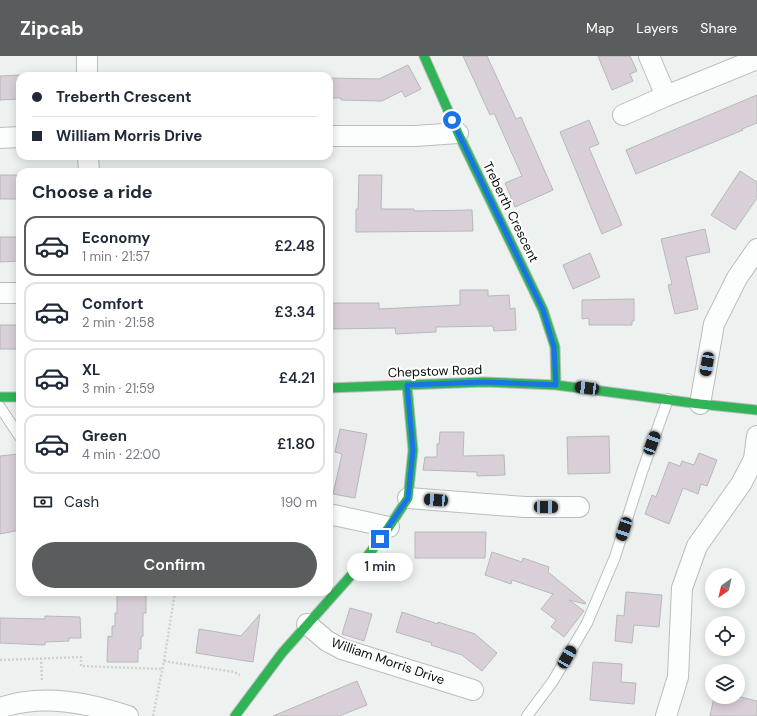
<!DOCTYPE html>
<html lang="en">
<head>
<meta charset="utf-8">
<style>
  body { margin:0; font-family:"DM Sans",sans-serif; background:#f2f2f3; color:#1f2937; height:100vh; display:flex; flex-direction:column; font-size:15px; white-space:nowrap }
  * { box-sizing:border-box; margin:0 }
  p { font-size:13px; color:#747a83 }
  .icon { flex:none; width:22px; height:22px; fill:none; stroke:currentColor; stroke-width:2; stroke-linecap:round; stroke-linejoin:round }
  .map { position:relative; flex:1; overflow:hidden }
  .details { position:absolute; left:16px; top:112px; width:317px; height:428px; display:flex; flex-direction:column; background:#fff; border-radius:12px; box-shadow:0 2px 10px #0003 }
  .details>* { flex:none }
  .banner { position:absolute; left:16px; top:16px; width:317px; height:88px; border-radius:12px; box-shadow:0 2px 10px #0003; display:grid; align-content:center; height:88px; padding:0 16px; background:#fff }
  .needle { width:26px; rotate:214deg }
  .buttons { position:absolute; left:705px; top:512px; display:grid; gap:8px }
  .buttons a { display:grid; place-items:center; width:40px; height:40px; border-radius:50%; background:#fff; box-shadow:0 2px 10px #0003; font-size:20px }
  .end { position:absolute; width:18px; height:18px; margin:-9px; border:5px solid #1a73e8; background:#fff; box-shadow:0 0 0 2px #fff }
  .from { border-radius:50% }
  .bubble { position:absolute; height:28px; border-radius:14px; background:#fff; box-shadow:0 2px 10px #0003; font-size:13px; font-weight:600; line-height:28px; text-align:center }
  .car { position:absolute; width:12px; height:24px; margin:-12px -6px; border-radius:5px; box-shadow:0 0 3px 1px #0007; background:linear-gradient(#222 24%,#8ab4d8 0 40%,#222 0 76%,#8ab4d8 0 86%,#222 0) }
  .banner b { display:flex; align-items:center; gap:14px; height:38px; font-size:15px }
  .banner b+b { border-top:1px solid #e0e1e3 }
  .banner i { width:10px; height:10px; background:#1f2937 }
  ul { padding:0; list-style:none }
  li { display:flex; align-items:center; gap:12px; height:60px; margin:0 8px 6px; padding:0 8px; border:2px solid #e0e1e3; border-radius:12px }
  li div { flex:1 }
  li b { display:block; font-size:15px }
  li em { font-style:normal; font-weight:600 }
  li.current { border-color:#5a5d5d }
  li>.icon { width:36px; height:36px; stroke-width:1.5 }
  h2 { padding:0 16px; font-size:18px; line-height:48px }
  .pay { display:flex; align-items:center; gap:10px; height:44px; padding:0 16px; font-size:15px }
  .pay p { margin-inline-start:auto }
  .cta { display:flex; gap:8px; margin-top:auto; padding:8px 16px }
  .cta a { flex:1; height:46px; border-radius:24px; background:#5a5d5d; color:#fff; font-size:16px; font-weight:600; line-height:46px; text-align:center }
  header { display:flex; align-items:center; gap:24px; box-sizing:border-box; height:56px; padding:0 20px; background:#5a5d5d; color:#fff }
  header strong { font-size:19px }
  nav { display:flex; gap:22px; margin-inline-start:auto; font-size:14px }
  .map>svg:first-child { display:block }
</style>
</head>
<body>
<header>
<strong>Zipcab</strong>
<nav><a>Map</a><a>Layers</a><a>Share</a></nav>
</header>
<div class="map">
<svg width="757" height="660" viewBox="0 0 757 660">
  <rect width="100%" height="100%" fill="#edf2f1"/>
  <!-- building -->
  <path fill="#d9cfd9" stroke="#b7b8b9" d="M463,0H487L516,63L521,61L553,134L515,151L505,127L522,120L494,57L490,59Z
    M598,0H630L637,15L630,18L633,25L612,34Z
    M408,9L421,33L405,41L402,35L382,45L341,44V42H329V22L379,23Z
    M20,19V43L0,44V20Z
    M757,39V67L742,73L743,74L636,118L626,94Z
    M589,64L599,88L589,92L622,169L602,178L560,76Z
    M740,115L757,126V142L735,174L711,159Z
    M0,119H20V143H0Z
    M359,119H382L381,153H414V155L472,154L473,175L356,176V153H358Z
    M705,173L710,196L686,201L698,253L675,258L668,229L672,228L661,183Z
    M0,181H20V205L0,206Z
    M590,197L600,221L573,233L563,209Z
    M460,234H488V240L509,239L510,253L515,252L516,274L494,275L493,270L436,271V276L396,278L395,272L329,273V247H379V253L460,249Z
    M634,243V265H632V269H589V262L582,263V244Z
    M0,269H20V293H0Z
    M340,373L367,378L355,442L333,438L342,398L335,396Z
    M440,376H464L463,400L504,399L505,419L477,420V416L423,414L425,401H437V388H439Z
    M609,380L610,417L568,418L567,381Z
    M699,397L717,404L707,430L701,428L698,438L683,432L669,468L645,458L652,439L656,441L669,406L680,410L682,405L694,409Z
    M18,398L20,425V474L0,478V400Z
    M415,476H486L485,502H415Z
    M492,496L522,506L523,502L549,511L548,516L586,547L585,548L569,544L584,555L564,581L551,571L556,564L541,553L553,538L512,524L511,528L485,519Z
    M117,536H146V557H143V580L141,581V593H138V606H107L108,580L112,581V570H115V557H117Z
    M626,536L662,539L659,571L634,569L632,587L615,585L617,559L624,560Z
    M350,552L372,558L364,585L342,578Z
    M402,556L438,568V566L475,578L497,597L482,615L462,599L431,589L432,587L396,576Z
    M260,558L253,606L196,597L199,573L241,580Z
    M45,560L80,561L81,582H69V585L45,586V589L0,587V562L45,563Z
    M593,606L622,608L621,626L636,627L634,648L590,644Z
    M357,625L367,649L339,660H273Z
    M714,641H741L757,645V660H710Z"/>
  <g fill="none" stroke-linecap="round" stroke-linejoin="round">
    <!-- lane casing -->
    <g stroke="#b9bdbc" stroke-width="12">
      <path id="lane" d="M0,351L20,381
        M527,660L553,625L587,567L615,501L642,416L668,343"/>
    </g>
    <!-- street casing -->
    <g stroke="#b9bdbc" stroke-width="22">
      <path id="street" d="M87,0V20
        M649,0L666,40L757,3
        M623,59L666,40
        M329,80H415L458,77
        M0,82L20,81
        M88,100L89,116
        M2,237H20
        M700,348L714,268L737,222L757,193
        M408,442L525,451H579
        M329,458L389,471
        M307,568L327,585L342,593L473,634
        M0,652C42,637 88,647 128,660
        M666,660L678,621L682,532L697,490L741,428L754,403L757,380"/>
    </g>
    <!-- fast casing -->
    <g stroke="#b9bdbc" stroke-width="11">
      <path id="fast" d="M424,0L458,77L543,254L555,291L556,329
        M329,332L484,326L556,329L700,348L757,354
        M0,341H20
        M235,660L282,597L363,506L389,471L408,442L413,394L407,329"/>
    </g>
    <!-- path -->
    <path stroke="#cfd0d0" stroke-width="2.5" stroke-dasharray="2 2" stroke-linecap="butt" d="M41,602L42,626
      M0,604L81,601V610L162,613
      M164,605L234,616L240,619
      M153,660L164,605L175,536"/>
    <!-- lane -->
    <use href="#lane" stroke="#fcfdfd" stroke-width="10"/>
    <!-- street -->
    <use href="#street" stroke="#fcfdfd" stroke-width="20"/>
    <!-- fast -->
    <use href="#fast" stroke="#30b455" stroke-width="9"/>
  </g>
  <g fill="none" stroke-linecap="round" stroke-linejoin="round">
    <!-- route -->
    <path stroke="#1a73e8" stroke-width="5" d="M380,483L408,442L413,394L407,329L484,326L556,329L554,291L543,254L452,64"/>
  </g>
  <g text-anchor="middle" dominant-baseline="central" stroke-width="4" stroke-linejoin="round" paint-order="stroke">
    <!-- street labels -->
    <g font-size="13" fill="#0b0d0d" stroke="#feffff">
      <text transform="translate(511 156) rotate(64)">Treberth Crescent</text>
      <text transform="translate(435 315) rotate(-2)">Chepstow Road</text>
      <text transform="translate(388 605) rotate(19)">William Morris Drive</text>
    </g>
  </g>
</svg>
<div class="buttons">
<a><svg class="needle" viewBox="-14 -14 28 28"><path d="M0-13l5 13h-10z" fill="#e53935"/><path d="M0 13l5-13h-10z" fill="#747a83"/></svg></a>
<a><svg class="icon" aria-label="locate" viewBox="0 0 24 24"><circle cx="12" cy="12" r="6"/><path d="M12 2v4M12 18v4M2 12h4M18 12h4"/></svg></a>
<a><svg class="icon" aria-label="layers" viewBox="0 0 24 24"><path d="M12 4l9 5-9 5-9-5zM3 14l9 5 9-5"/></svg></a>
</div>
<i class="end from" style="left:452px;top:64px"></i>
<i class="end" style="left:380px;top:483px"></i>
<div class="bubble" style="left:347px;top:497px;width:66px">1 min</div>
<i class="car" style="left:707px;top:308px;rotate:190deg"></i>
<i class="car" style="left:587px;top:332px;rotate:277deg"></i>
<i class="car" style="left:652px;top:387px;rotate:20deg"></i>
<i class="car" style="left:436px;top:444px;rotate:274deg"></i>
<i class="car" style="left:546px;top:451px;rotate:91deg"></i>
<i class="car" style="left:624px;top:473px;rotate:198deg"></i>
<i class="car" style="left:567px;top:601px;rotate:30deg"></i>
<div class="banner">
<b><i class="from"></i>Treberth Crescent</b>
<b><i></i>William Morris Drive</b>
</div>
<section class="details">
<h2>Choose a ride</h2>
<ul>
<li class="current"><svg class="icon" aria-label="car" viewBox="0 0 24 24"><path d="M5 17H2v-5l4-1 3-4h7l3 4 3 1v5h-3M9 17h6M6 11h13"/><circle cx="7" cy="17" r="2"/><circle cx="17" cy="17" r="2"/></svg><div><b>Economy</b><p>1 min · 21:57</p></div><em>£2.48</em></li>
<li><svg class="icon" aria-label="car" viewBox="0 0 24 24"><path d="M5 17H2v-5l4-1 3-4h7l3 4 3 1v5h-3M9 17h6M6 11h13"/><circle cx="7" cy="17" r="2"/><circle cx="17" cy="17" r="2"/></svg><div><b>Comfort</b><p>2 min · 21:58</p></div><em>£3.34</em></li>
<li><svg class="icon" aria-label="car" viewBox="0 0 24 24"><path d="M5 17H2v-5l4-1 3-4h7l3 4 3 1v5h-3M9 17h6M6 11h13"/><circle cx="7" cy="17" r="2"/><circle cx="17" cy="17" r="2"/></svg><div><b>XL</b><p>3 min · 21:59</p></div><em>£4.21</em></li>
<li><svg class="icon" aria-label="car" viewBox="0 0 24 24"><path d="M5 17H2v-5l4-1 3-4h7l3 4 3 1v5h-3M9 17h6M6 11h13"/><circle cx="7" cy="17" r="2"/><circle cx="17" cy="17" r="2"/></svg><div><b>Green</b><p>4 min · 22:00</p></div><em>£1.80</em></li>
</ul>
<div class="pay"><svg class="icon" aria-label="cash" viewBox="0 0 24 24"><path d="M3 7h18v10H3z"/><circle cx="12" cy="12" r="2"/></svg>Cash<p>190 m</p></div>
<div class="cta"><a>Confirm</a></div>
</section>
</div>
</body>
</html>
